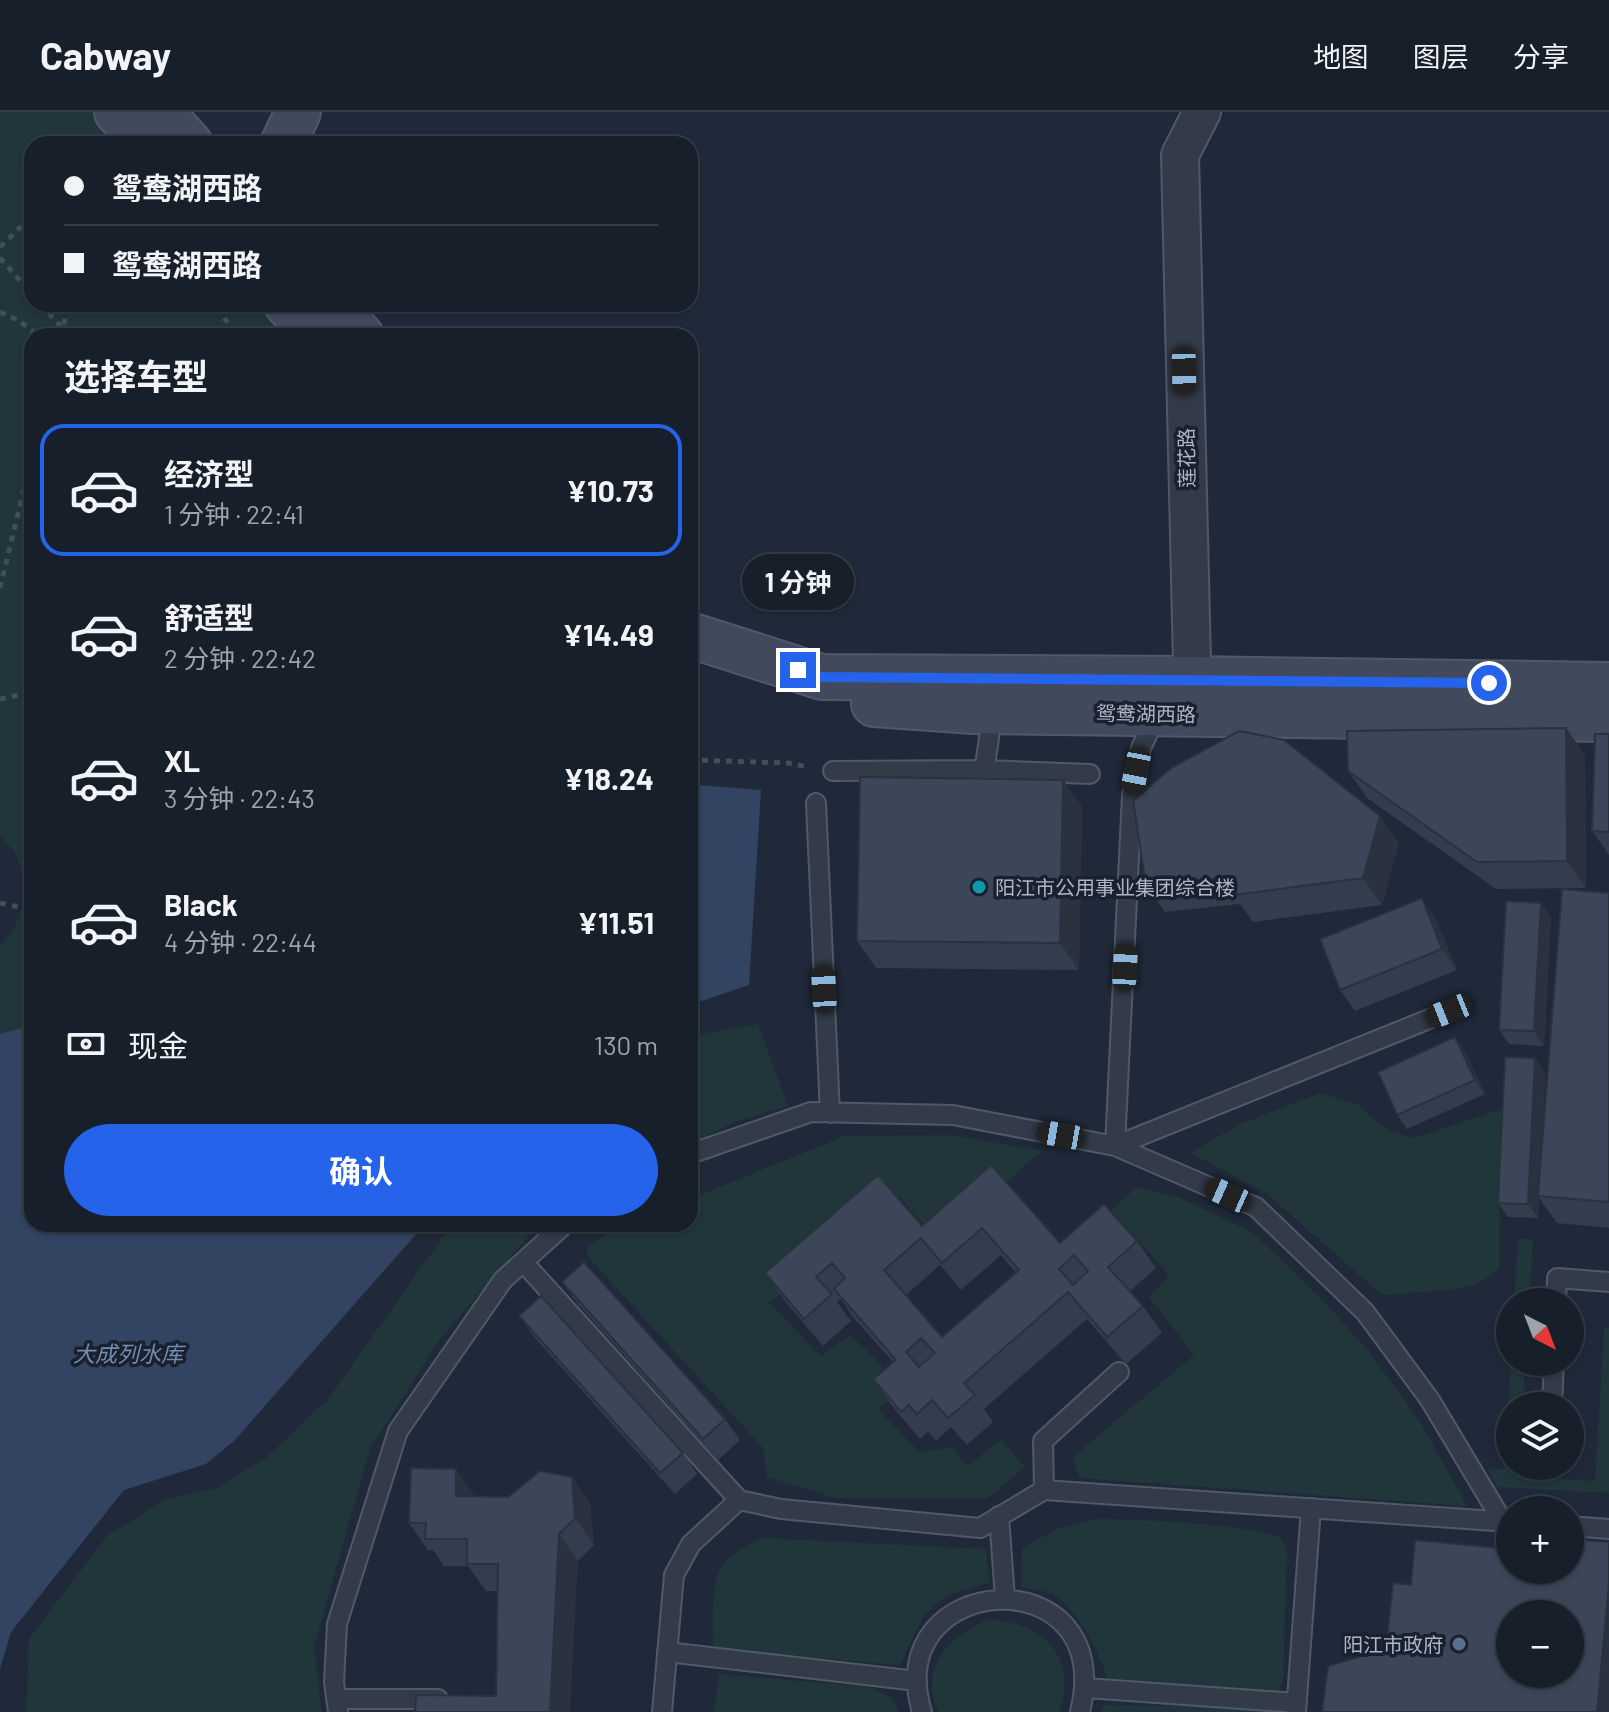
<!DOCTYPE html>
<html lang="zh">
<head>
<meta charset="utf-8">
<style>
  body { margin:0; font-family:Barlow,"Noto Sans SC",sans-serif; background:#242c37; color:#f1f3f6; height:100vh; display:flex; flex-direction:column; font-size:30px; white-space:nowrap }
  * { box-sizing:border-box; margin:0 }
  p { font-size:26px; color:#9ea2a9 }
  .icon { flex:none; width:44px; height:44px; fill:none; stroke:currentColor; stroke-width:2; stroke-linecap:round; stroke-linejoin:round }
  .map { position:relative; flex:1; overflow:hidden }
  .panel { position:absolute; left:24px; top:216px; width:674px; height:904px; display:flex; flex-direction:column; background:#171f2b; border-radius:24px; box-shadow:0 2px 6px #0004,0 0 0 2px #363d47 }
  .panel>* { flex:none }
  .hud { position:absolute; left:24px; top:24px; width:674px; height:176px; border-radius:24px; box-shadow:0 2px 6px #0004,0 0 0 2px #363d47; display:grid; align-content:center; height:176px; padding:0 40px; background:#171f2b }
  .needle { width:52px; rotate:138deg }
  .tools { position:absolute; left:1496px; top:1176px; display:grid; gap:16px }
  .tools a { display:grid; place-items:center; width:88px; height:88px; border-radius:50%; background:#171f2b; box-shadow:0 2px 6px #0004,0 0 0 2px #363d47; font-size:40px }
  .end { position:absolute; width:36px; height:36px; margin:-18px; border:10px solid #2563eb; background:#fff; box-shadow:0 0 0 4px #fff }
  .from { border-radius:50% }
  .bubble { position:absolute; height:56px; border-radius:28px; background:#171f2b; box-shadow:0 2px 6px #0004,0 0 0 2px #363d47; font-size:26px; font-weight:700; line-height:56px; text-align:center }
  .car { position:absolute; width:24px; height:48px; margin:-24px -12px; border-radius:10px; box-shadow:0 0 6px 2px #0007; background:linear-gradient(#222 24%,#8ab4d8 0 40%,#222 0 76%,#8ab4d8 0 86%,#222 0) }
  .hud b { display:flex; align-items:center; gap:28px; height:76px; font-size:30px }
  .hud b+b { border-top:2px solid #363d47 }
  .hud i { width:20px; height:20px; background:#f1f3f6 }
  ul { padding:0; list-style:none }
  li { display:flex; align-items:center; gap:24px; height:132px; margin:0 16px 12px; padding:0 24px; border:4px solid transparent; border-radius:24px }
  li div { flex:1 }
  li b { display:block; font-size:30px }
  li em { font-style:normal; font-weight:700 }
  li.on { border-color:#2563eb }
  li>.icon { width:72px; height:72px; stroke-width:1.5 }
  h2 { padding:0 40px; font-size:36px; line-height:96px }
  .pay { display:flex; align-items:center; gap:20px; height:88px; padding:0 40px; font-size:30px }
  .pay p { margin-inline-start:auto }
  .action { display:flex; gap:16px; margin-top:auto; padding:16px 40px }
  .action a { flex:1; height:92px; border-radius:48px; background:#2563eb; color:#fff; font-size:32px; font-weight:700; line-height:92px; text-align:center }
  header { display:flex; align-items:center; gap:48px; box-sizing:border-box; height:112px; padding:0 40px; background:#171f2b; border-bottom:2px solid #363d47 }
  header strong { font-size:38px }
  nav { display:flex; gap:44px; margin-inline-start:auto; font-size:28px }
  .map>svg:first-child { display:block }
</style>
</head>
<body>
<header>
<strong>Cabway</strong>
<nav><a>地图</a><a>图层</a><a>分享</a></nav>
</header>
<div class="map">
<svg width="1609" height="1600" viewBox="0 0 1609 1600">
  <rect width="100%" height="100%" fill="#1f2939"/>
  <!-- green -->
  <path fill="#21363a" d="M0,0H114L143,32H32V192H281L307,224H32V948L0,959V835L15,814L29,776L14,739L0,724Z
    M758,912L788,994L736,1009L690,1032V924Z
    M1320,981L1360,993L1371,1005L1393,1020L1415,1026L1501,997L1499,1157L1475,1173L1447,1178L1382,1183L1266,1081L1190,1041L1240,1012Z
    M950,1023L1041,1039L940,1130L899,1084L769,1191L821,1244L850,1223L903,1273L878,1297L920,1341L951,1335L968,1354L1001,1327L1025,1355L988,1386H836L767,1365L763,1336L589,1146L586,1137C620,1107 647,1112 690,1112V1087L845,1024Z
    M1137,1075L1178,1085L1253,1121L1319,1184L1370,1241L1421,1311L1467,1394L1079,1366L1073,1345L1194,1243L1149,1185L1169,1163L1111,1098Z
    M452,1112H539L440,1227L370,1337L314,1535L322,1600H26L29,1527L106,1425L163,1388L217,1376L267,1345L328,1287Z
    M1518,1127H1533L1529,1190H1514Z
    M1604,1216H1609V1381L1497,1375L1488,1357H1504L1511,1250H1525L1523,1294H1510V1354H1519V1365L1595,1369Z
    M1098,1407C1127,1407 1263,1412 1281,1427C1284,1430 1285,1434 1287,1438L1283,1569L1278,1582L1108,1566C1098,1541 1078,1495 1052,1482C1043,1478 1030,1477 1021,1475L1022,1437L1054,1418Z
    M764,1426L986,1437L990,1470L946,1484L923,1504L900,1553L713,1537C713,1515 710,1473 722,1454C731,1440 750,1432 764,1426Z
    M988,1508C1042,1509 1079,1544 1059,1600H938C919,1556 949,1522 988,1508Z
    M719,1562L871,1575L892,1587L899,1600H714Z
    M1104,1593L1253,1595L1263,1600H1101Z"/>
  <!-- water -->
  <path fill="#324462" d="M690,670L698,673L761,678L749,873L690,893Z
    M32,913V1112H425L234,1329L206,1352L124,1378L11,1520L0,1557V922Z"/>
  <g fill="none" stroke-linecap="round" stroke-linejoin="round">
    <!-- lane casing -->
    <g stroke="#505967" stroke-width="22">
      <path id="lane" d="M1156,604L1141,636L1132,683L1115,1034L1449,899
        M833,659L985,658L1090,662
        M983,667L993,599
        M816,691L830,1001
        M690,1042L811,1000L953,1003L1115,1034L1256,1095L1365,1200L1430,1288L1503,1410
        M523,1150L739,1388
        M1556,1190L1557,1166L1609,1170
        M1552,1294L1554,1250
        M1044,1378L1043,1329L1119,1260
        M999,1404L1005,1486
        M1570,1414L1609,1417
        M667,1540L917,1569
        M1086,1576L1297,1591
        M336,1587H438
        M338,1600L334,1570L337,1512L398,1319L503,1168L565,1112
        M662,1600L674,1463L691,1432L739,1388L781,1397L980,1416L1044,1378L1510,1410
        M922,1600C879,1458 1118,1443 1080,1600
        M1296,1600L1311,1396"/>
    </g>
    <!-- street casing -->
    <g stroke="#505967" stroke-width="40">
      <path id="street" d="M1193,593L1180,43L1202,0"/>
    </g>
    <!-- secondary casing -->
    <g stroke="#505967" stroke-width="48">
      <path id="secondary" d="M117,0L145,32
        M161,0L190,32
        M283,32L298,0
        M287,192L315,224
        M333,192L361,224
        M690,523L822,565L1190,567L1609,573
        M874,592L974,599L1609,607"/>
    </g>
    <!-- path -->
    <path stroke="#3c5255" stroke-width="5" stroke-dasharray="6 6" stroke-linecap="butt" d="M0,135L32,104
      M0,146L32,182
      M41,192L63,217
      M0,200L18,208L39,224
      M224,206L239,224
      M61,224L69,192
      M0,476L32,344
      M0,587L32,580
      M690,648L788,651L808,655
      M0,791L32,798"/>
    <!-- lane -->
    <use href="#lane" stroke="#333b49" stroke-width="18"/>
    <!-- street -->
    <use href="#street" stroke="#333b49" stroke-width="36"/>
    <!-- secondary -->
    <use href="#secondary" stroke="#414a5d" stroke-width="44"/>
  </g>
  <!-- wall -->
  <path fill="#333d4d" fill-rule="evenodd" d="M1566,616L1585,643L1586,776L1496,777L1367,686L1348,659Z
    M1609,622V743L1592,719Z
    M1063,668L1082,695L1079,858L876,856L857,829Z
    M1380,704L1399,731L1382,793L1253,810L1240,792L1165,800L1146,773Z
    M1609,781V1116L1557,1111L1539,1086L1538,1106L1508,1105L1498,1091L1545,960L1542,1035Z
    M1551,805L1544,934L1509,932L1499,918Z
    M1436,807L1457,858L1355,899L1340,878Z
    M1455,925L1465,939L1485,982L1407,1017L1397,1003Z
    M991,1053L1060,1131L1137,1129L1156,1156L1130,1179L1143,1194L1162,1221L1126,1252L1087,1207L984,1297L993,1310L967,1333L951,1315L936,1329L928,1320L920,1327L892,1294L873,1267L893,1250L852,1204L841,1187L837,1190L851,1209L823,1234L784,1188L765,1161L922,1114ZM1001,1143L1016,1161L942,1225L906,1183L940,1153L961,1178Z
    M562,1170L725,1307L740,1328L718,1348L577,1191Z
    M519,1204L683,1341L697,1362L675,1382L534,1225Z
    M572,1365L590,1392L594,1433L578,1449L496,1584L498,1479H486L468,1454H444L433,1438H428L409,1411L475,1384L508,1385Z"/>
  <!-- shaded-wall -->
  <path fill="#29323e" d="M1566,616L1585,643L1586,776L1567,749Z
    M1063,668L1082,695L1079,858L1060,831Z
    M1380,704L1399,731L1382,793L1363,766Z
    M1422,786L1436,807L1457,858L1442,837Z
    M1541,791L1551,805L1544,934L1534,919Z
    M1455,925L1465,939L1485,982L1475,968Z
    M1535,946L1545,960L1539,1085L1538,1084L1539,1086L1538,1106L1528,1092Z
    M456,1357L475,1384H456Z
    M572,1365L590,1392L594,1433L575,1406Z
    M559,1422L578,1449L570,1600H550Z
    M1609,1472V1600H1597Z"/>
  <!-- building -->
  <path fill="#3b4759" stroke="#29323e" stroke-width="2" fill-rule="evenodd" d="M1566,616L1567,749L1477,750L1348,659L1347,619Z
    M1239,619L1284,628L1380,704L1363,766L1234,783L1229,765L1146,773L1133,689L1171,656Z
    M1595,622H1609V720L1592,719Z
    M860,665L1063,668L1060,831L857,829Z
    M1562,777L1609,781V1090L1538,1084Z
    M1422,786L1442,837L1340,878L1320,827Z
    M1506,789L1541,791L1534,919L1499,918Z
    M1455,925L1475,968L1397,1003L1378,960Z
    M1505,945L1535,946L1528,1092L1498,1091Z
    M991,1053L1060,1131L1104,1092L1137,1129L1108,1155L1143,1194L1107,1225L1068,1180L964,1271L975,1283L948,1306L932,1288L917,1302L909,1293L901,1300L873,1267L896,1248L834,1177L845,1166L832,1151L816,1165L832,1182L804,1207L765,1161L878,1063L922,1114ZM982,1116L1019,1158L942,1225L884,1158L921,1126L942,1151ZM1074,1143L1088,1159L1073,1173L1059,1157ZM921,1226L935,1241L919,1255L906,1240Z
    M584,1150L725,1307L703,1327L562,1170Z
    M541,1184L683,1341L660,1361L519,1204Z
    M411,1356L456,1357V1384L508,1385L540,1359L572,1365L575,1406L559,1422L550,1600H415L416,1583L496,1584L498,1452H467V1427H425L426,1411H409Z
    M1415,1428L1510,1437V1458H1570V1442L1579,1443L1580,1428L1609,1430V1472L1597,1600H1322L1328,1554L1386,1537L1393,1471L1411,1473ZM1510,1502H1570V1562H1510Z"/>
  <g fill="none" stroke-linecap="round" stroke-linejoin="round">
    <!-- route -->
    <path stroke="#2563eb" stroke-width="10" d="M798,558L822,565L1489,571"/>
  </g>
  <!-- markers -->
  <circle fill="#0f9aa8" stroke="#19212e" stroke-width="3" cx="979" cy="775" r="8"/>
  <circle fill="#5c6f8a" stroke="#19212e" stroke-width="3" cx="1459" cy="1532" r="8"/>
  <g text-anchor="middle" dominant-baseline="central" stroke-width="7" stroke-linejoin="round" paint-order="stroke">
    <!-- street labels -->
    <g font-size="20" fill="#adb6c6" stroke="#19212e">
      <text transform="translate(1186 346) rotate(-91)">莲花路</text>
      <text transform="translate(1146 601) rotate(1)">鸳鸯湖西路</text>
    </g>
    <!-- poi labels -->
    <g font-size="20" fill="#adb6c6" stroke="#19212e" text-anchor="start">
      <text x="995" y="775">阳江市公用事业集团综合楼</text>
      <text x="1443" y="1532" text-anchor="end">阳江市政府</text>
    </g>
    <!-- water labels -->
    <g font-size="22" font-style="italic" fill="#748bb0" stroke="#19212e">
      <text x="128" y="1241">大成列水库</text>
    </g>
  </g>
</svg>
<div class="tools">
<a><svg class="needle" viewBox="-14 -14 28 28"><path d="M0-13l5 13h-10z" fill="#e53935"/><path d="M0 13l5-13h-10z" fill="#9ea2a9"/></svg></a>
<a><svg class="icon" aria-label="layers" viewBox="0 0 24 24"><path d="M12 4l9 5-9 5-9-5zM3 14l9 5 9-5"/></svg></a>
<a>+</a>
<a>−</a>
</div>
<i class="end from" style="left:1489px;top:571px"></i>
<i class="end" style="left:798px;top:558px"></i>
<div class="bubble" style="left:742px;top:442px;width:112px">1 分钟</div>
<i class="car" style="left:1184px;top:259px;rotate:179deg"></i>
<i class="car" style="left:1136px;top:659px;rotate:191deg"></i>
<i class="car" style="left:1125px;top:855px;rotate:3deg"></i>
<i class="car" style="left:824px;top:877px;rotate:357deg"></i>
<i class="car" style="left:1449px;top:899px;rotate:248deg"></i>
<i class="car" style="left:1061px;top:1023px;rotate:280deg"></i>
<i class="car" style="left:1228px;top:1083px;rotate:294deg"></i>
<div class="hud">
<b><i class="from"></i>鸳鸯湖西路</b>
<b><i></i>鸳鸯湖西路</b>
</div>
<section class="panel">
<h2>选择车型</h2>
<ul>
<li class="on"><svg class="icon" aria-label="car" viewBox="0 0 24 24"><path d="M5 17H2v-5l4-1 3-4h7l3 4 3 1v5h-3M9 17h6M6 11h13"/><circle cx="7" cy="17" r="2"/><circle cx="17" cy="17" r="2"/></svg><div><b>经济型</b><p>1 分钟 · 22:41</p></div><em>¥10.73</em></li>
<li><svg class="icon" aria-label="car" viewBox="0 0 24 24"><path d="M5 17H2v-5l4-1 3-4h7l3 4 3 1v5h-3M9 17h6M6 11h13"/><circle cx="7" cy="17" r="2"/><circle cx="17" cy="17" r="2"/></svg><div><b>舒适型</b><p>2 分钟 · 22:42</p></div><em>¥14.49</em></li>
<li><svg class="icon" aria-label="car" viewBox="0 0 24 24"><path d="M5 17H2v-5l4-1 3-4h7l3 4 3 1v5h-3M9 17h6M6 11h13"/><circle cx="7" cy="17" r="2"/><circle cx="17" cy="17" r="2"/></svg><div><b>XL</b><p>3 分钟 · 22:43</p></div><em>¥18.24</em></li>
<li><svg class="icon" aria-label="car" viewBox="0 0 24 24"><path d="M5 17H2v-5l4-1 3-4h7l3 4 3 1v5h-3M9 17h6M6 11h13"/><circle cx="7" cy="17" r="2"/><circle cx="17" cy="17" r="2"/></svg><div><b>Black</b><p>4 分钟 · 22:44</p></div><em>¥11.51</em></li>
</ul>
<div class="pay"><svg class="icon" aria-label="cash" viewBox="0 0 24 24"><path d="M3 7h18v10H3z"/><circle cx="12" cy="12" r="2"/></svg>现金<p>130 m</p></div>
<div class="action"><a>确认</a></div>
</section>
</div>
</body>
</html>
